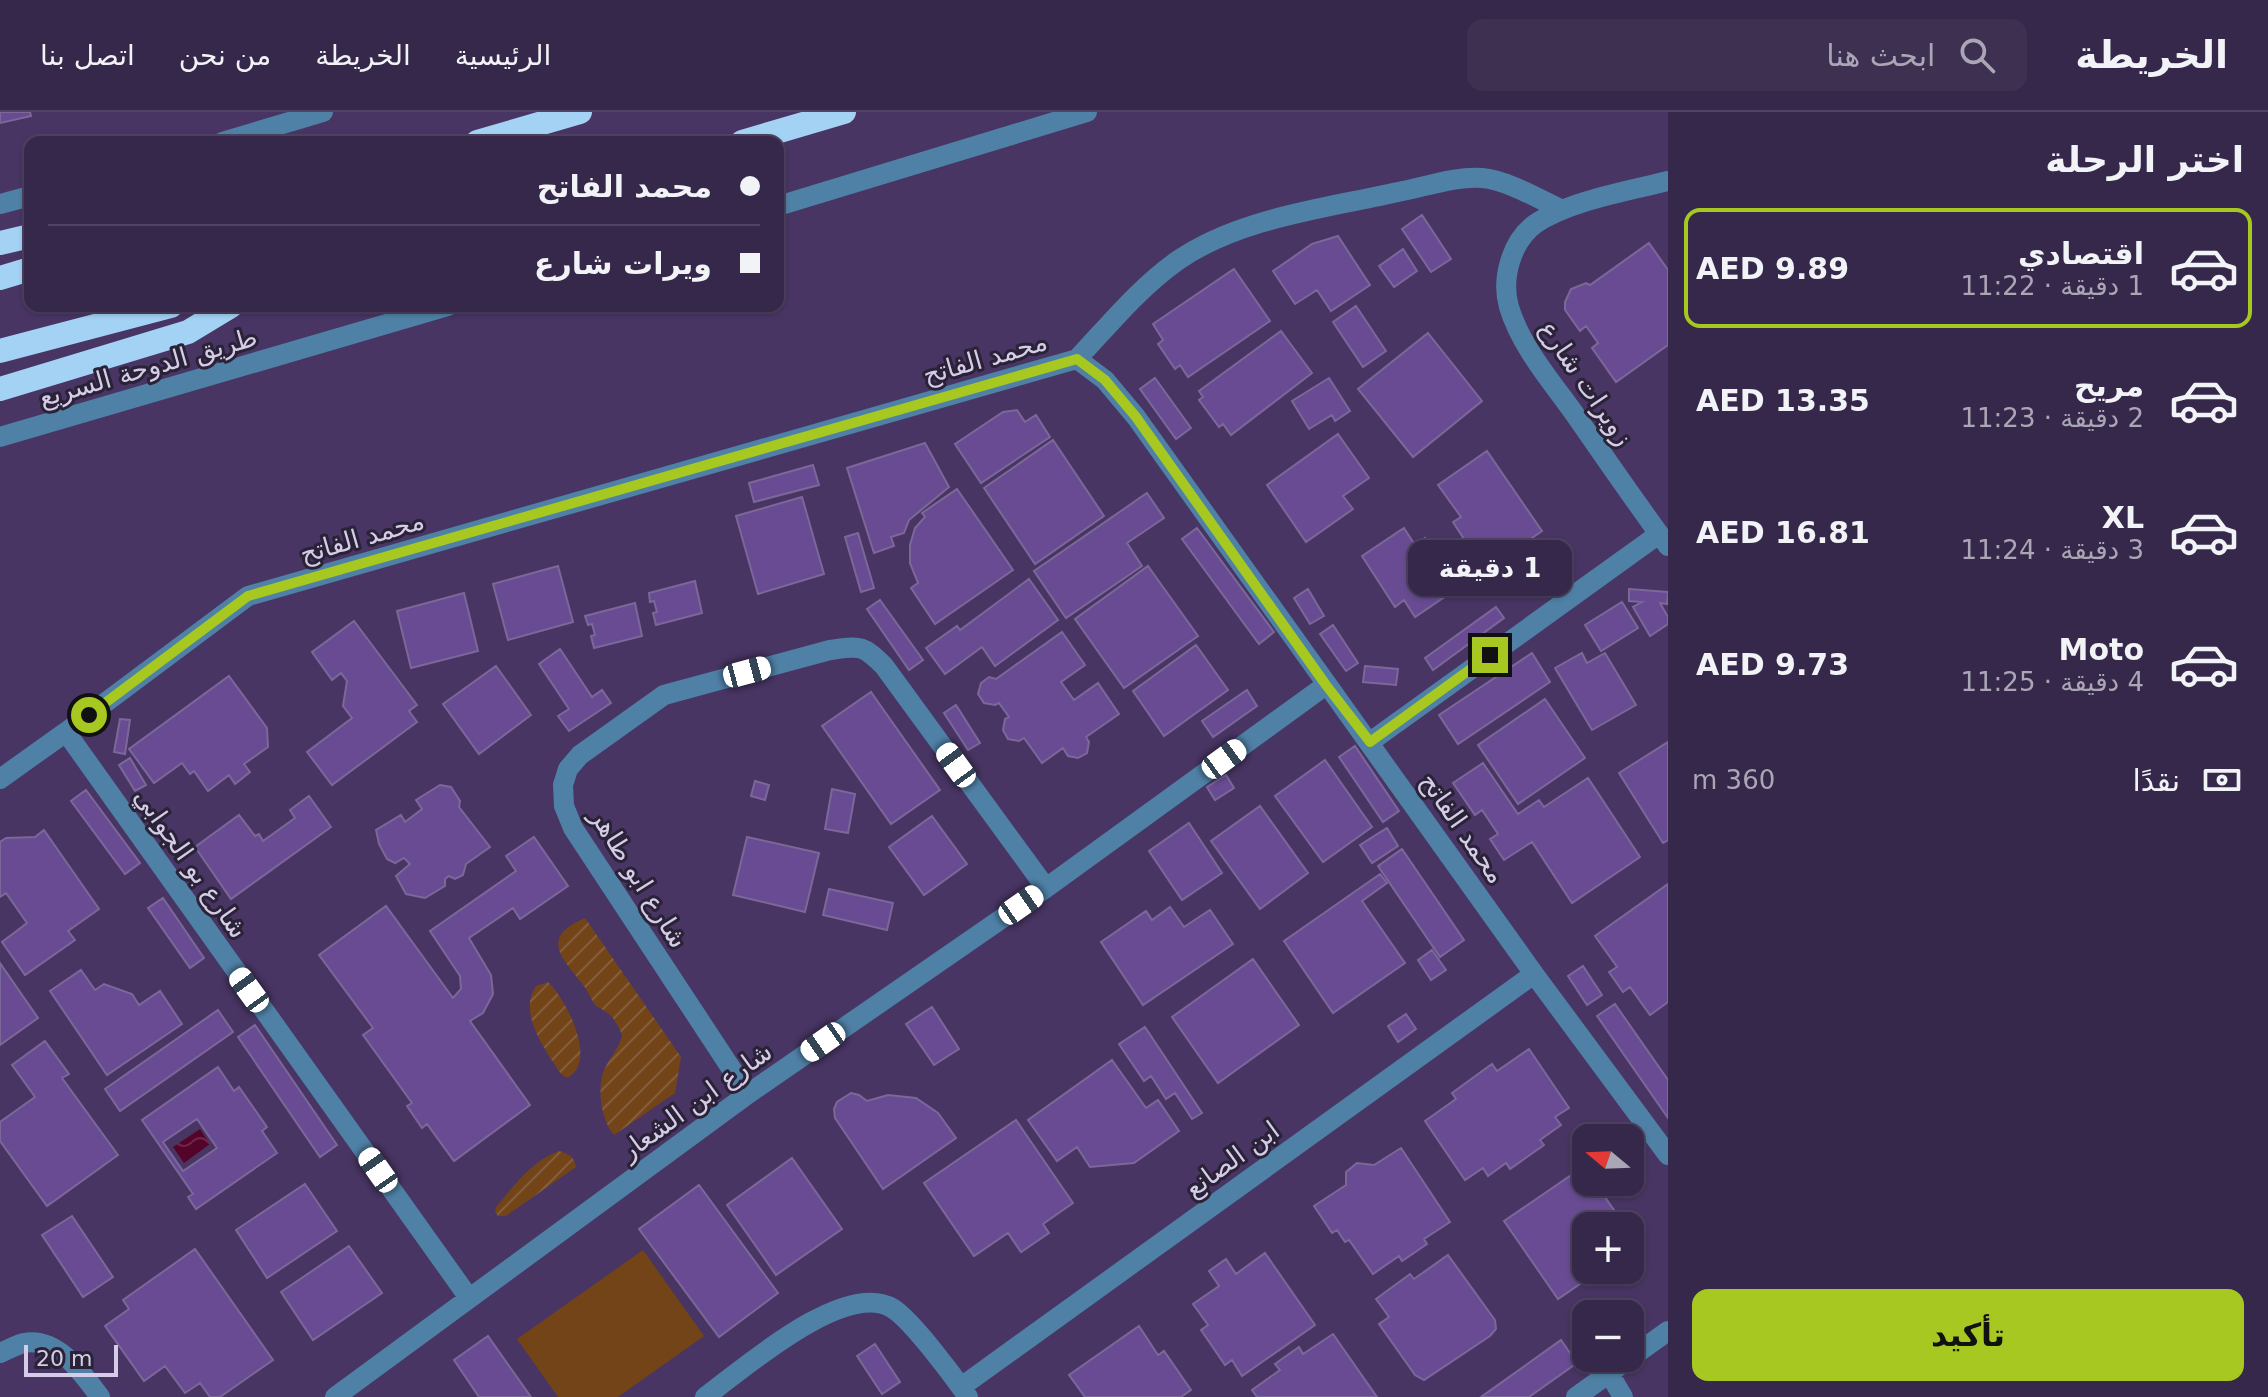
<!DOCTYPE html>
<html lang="ar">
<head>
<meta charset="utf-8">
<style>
  body { margin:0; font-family:"DejaVu Sans",Cairo,sans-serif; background:#3d3051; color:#f1f3f6; direction:rtl; height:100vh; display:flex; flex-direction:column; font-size:30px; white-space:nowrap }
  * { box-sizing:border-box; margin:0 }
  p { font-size:26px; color:#aaa6b5 }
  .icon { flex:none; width:44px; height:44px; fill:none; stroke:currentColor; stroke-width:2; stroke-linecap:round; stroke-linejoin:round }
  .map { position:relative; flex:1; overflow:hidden; direction:ltr }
  .sheet { display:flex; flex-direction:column; background:#36284a; width:600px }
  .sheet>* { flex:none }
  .guide { position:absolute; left:24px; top:24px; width:760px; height:176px; border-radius:16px; box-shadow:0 2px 6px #0004,0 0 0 2px #504462; direction:rtl; display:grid; align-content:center; height:176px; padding:0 24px; background:#36284a }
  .needle { width:52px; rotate:289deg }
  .buttons { position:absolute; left:1572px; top:1012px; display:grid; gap:16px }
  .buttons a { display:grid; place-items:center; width:72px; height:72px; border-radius:16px; background:#36284a; box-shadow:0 2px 6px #0004,0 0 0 2px #504462; font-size:40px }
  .scale { position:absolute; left:24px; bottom:20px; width:94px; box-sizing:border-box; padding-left:8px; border:4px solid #d5cce7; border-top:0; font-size:22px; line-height:28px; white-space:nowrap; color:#d5cce7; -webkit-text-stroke:6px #2a2237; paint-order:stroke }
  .end { position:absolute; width:36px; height:36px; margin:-18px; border:10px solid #a6c820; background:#111; box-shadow:0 0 0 4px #111 }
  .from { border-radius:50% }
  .bubble { position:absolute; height:56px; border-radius:16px; background:#36284a; box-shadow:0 2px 6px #0004,0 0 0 2px #504462; font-size:26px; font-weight:800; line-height:56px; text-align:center; direction:rtl }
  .car { position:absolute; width:24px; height:48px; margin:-24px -12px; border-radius:10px; box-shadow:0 0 6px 2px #0007; background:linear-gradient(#fff 24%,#345 0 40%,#fff 0 76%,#345 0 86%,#fff 0) }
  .guide b { display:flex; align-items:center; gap:28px; height:76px; font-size:30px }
  .guide b+b { border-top:2px solid #504462 }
  .guide i { width:20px; height:20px; background:#f1f3f6 }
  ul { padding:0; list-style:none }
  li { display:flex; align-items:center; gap:24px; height:120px; margin:0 16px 12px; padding:0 8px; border:4px solid transparent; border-radius:16px }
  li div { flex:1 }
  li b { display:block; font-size:30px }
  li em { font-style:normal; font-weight:800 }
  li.active { border-color:#a6c820 }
  li>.icon { width:72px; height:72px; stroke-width:1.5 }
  h2 { padding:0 24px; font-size:36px; line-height:96px }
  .pay { display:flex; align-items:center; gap:20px; height:88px; padding:0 24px; font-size:30px }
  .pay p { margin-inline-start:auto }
  .primary-button { display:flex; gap:16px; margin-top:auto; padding:16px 24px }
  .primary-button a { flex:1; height:92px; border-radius:16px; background:#a6c820; color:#111; font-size:32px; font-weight:800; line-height:92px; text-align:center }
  header { display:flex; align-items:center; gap:48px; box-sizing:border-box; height:112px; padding:0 40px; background:#36284a; border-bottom:2px solid #504462 }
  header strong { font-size:38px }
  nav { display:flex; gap:44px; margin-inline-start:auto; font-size:28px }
  .search { width:560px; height:72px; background:#3d3051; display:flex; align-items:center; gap:20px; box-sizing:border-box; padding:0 28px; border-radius:16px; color:#aaa6b5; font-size:30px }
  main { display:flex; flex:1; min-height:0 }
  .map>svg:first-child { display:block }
</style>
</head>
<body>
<header>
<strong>الخريطة</strong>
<div class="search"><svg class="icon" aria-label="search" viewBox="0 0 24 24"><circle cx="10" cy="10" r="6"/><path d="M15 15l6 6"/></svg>ابحث هنا</div>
<nav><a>الرئيسية</a><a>الخريطة</a><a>من نحن</a><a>اتصل بنا</a></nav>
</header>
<main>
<section class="sheet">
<h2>اختر الرحلة</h2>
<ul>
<li class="active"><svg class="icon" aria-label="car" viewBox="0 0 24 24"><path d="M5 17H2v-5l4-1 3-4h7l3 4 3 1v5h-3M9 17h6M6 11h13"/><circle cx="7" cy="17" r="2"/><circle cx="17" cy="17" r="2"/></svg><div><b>اقتصادي</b><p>1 دقيقة · 11:22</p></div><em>AED 9.89</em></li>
<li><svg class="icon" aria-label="car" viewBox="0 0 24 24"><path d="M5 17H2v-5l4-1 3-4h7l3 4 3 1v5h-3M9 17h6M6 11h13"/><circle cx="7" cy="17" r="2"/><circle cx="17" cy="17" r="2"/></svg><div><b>مريح</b><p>2 دقيقة · 11:23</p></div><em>AED 13.35</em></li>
<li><svg class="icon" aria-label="car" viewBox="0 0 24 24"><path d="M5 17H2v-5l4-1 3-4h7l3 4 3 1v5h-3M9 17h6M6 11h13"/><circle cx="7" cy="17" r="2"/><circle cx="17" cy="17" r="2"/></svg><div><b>XL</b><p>3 دقيقة · 11:24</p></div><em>AED 16.81</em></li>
<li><svg class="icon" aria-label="car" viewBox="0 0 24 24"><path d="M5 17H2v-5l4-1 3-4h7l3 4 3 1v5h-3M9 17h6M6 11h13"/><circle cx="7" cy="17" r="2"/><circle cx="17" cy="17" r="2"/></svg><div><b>Moto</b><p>4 دقيقة · 11:25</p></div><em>AED 9.73</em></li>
</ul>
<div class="pay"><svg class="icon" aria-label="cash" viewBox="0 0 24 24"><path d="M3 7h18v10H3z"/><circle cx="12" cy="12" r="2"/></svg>نقدًا<p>360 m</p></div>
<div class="primary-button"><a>تأكيد</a></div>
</section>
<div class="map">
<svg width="1668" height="1285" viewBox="0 0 1668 1285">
  <defs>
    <pattern id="garden-furrows" width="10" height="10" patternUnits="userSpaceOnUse" patternTransform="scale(2)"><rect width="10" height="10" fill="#724418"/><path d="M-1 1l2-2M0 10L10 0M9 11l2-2" fill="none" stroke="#855e3a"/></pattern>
    <pattern id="water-waves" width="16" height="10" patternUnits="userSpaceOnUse" patternTransform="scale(2)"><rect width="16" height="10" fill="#550429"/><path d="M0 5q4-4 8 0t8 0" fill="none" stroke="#6d2748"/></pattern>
  </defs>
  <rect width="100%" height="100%" fill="#483563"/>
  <!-- green -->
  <path fill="#724418" d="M643,1138L704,1224L618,1285H558L517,1227Z"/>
  <!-- garden -->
  <path fill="url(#garden-furrows)" d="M585,806L681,945L675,981L614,1023C601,1009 596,974 605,956C611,944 619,936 622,923C618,913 613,903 603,898C596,893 598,897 593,890C590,885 588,879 584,874C563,847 538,826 585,806Z
    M548,870C566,887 599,950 567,966L561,962C546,939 517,901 536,874Z
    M559,1039C569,1042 574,1044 576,1055L506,1104H498L495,1100L496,1095C515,1073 530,1050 559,1039Z"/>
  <!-- water -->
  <path fill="url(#water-waves)" d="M200,1017L210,1032L184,1051L173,1035Z"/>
  <!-- building -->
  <path fill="#684b92" stroke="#7b6899" stroke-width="2" fill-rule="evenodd" d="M0,0H30L31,4L0,11Z
    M1422,103L1451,147L1431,160L1402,117Z
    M1338,124L1370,173L1331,199L1317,178L1295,192L1273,159L1312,132Z
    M1649,131L1668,158V233L1616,270L1592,236L1598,231L1586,214L1580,219L1565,198V190L1571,177L1586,171L1590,173Z
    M1403,137L1417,159L1394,175L1379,154Z
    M1234,157L1270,209L1188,265L1180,253L1175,257L1158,232L1163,228L1153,212Z
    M1356,194L1386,239L1363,255L1333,210Z
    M1281,219L1312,261L1231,323L1223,312L1219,315L1199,288L1203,285L1199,279Z
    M1428,221L1482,289L1413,345L1358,277Z
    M1155,266L1191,316L1176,327L1140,277Z
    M1329,266L1350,299L1335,309L1332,303L1309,317L1292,289Z
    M1017,298L1025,310L1036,303L1050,325L981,371L955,332L1003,300Z
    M1338,322L1369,366L1343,384L1353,397L1306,430L1267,373Z
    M1053,328L1104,404L1035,452L984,376Z
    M925,331L949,375L909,408L904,421L891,425L894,434L874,441L847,356Z
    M1487,339L1542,419L1493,453L1481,435L1473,441L1453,410L1461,405L1438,373Z
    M813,353L819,373L754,390L749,371Z
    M957,377L1013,458L935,512L911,476L918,471L910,451V433L915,416L925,405L922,401Z
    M1147,381L1164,406L1127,431L1142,454L1066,506L1034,459Z
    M802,385L824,462L758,482L736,404Z
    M1197,416L1274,520L1259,532L1182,427Z
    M1404,416L1415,433L1425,426L1445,457L1440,461L1452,480L1415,505L1404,488L1395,495L1362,444Z
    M858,421L874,476L861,480L845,425Z
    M558,454L573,510L508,528L493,472Z
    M1148,454L1198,524L1124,576L1075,507Z
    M1029,467L1058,508L995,554L982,535L945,562L926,536L957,514L960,518Z
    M695,469L702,501L656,513L653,501L657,500L654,489L650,490L649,481Z
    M1308,477L1324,504L1310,512L1294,486Z
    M1629,477L1668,480L1667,492L1660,491L1668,505V512L1650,524L1633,495L1642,490L1629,489Z
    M464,481L478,539L411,556L397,499Z
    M880,488L923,548L909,558L867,497Z
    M1622,490L1638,516L1601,539L1585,513Z
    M635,491L642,524L594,536L591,524L595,523L592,512L588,513L585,504Z
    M1496,495L1504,506L1433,558L1425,546Z
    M354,509L417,593L409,599L417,610L332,673L307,640L352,606L343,594L347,569L341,561L332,568L312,540Z
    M1333,513L1358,551L1346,559L1320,522Z
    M1062,520L1085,553L1061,570L1074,588L1098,571L1119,602L1086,625L1089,630L1087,641L1078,646L1068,644L1063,636L1042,651L1024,626L1019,629L1008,627L1003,618L1005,607L1009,605L999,591L995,593L984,591L978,582L981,571L989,565L996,567Z
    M1196,533L1228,578L1164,624L1133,579Z
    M560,537L592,585L602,578L611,591L569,619L558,604L569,597L539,552Z
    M1532,541L1550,570L1458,632L1439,603Z
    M1582,541L1587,551L1605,541L1636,593L1592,618L1555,556Z
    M496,554L531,603L479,642L443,592Z
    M1365,554L1398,557L1396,573L1363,570Z
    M229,564L267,616L268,635L244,652L250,660L235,672L229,663L208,679L194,659L190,662L182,651L154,671L129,637Z
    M1247,578L1257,594L1213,625L1202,609Z
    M871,580L940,678L891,712L822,614Z
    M1545,587L1585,646L1518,692L1478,633Z
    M956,593L980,631L968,638L944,601Z
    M120,607L130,608L125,642L114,640Z
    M1668,630V728L1663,731L1619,661Z
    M1355,634L1399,699L1383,710L1339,645Z
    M130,646L146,673L135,679L119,653Z
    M1325,648L1372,715L1323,750L1275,684Z
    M1483,651L1518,702L1539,688L1544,695L1588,666L1640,745L1572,791L1532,730L1504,748L1490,727L1498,722L1482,698L1475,703L1453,671Z
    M1226,663L1234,676L1215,688L1207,675Z
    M755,669L769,673L765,688L751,684Z
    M440,673L451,675L460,689L459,695L490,735L466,752L463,763L455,767L449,764L445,767V774L425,786L406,782L396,764L410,752L404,746L395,751L387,747L379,732L376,718L401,703L405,710L422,697L416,688Z
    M832,677L855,682L848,721L825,717Z
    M86,678L140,751L125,762L71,689Z
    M309,684L331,715L231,787L195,735L239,703L255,724L259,722L263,729L295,706L290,698Z
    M1260,694L1308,761L1260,797L1211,729Z
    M932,704L967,752L924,783L889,735Z
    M1189,711L1222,761L1182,788L1149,739Z
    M1387,716L1398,734L1372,751L1360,733Z
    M44,718L99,797L68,819L75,828L25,863L2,830L27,811L6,781L0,785V730L6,726L35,725Z
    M534,725L568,774L520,807L513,796L469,826L491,863L493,882L483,901L470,909L530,993L454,1049L427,1012L422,1016L407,994L412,991L363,923L373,916L319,843L386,794L453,886L461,877L460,864L430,819L516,759L506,744Z
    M747,725L819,741L805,800L733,783Z
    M1402,737L1464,828L1440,845L1378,754Z
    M1380,762L1387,771L1362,789L1405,851L1333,901L1284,829Z
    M1668,772V890L1650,903L1630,875L1623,880L1609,860L1617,855L1595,824Z
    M829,777L893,791L887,818L823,803Z
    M163,786L204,846L190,856L148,796Z
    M1170,795L1184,815L1210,798L1233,832L1143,893L1101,830L1146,799L1152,808Z
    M1432,838L1446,858L1431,868L1418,848Z
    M1253,847L1299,913L1218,971L1172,905Z
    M0,851L38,906L0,933Z
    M1583,854L1602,883L1587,893L1568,864Z
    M81,858L95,878L104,872L132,882L139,893L160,879L182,912L107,963L50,879Z
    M1615,892L1668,968V1006L1597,904Z
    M932,895L959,937L934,953L906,912Z
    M218,898L233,920L120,999L105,977Z
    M1406,902L1416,917L1398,930L1388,914Z
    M255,913L337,1033L320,1045L238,925Z
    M1145,915L1202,1001L1192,1007L1175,981L1166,987L1151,964L1144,969L1119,932Z
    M45,929L69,962L62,966L118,1043L47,1094L0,1029V1010L35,985L12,953Z
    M1529,937L1569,996L1555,1005L1561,1013L1540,1028L1544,1033L1510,1057L1506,1051L1488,1064L1483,1056L1465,1068L1425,1009L1456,987L1452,981L1492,952L1497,959Z
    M1112,948L1146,996L1158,988L1179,1019L1134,1051L1090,1055L1077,1035L1057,1049L1028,1008Z
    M218,955L234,979L239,975L267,1015L262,1019L277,1041L196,1097L188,1085L193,1082L142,1008ZM197,1007L217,1036L183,1059L163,1030Z
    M851,981L859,983L867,989L888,983L916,986L938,1001L956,1026L883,1077L835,1006L834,997L837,990Z
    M1016,1008L1073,1091L1043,1112L1049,1121L1021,1140L1008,1121L974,1144L924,1071Z
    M1401,1036L1450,1110L1424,1127L1427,1132L1402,1149L1399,1144L1373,1162L1349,1128L1345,1130L1337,1118L1332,1121L1314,1094L1346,1073V1060L1357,1051L1374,1053Z
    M792,1046L842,1117L776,1163L727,1093Z
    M1586,1053V1070H1606L1598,1075L1625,1114H1586L1585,1158L1590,1165L1558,1187L1504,1109Z
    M305,1072L337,1119L267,1166L236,1118Z
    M699,1073L778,1181L719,1225L639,1117Z
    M72,1104L113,1165L83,1185L42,1123Z
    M349,1134L382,1181L313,1228L281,1180Z
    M195,1137L273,1248L220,1285H210L200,1271L185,1281L165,1254L144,1269L105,1214L129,1197L123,1188Z
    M1265,1141L1315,1213L1242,1264L1232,1248L1225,1253L1201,1218L1208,1213L1193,1192L1219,1174L1209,1159L1226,1147L1236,1162Z
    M1448,1143L1495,1208L1496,1217L1490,1224L1424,1268L1415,1263L1379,1212L1389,1205L1376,1187L1410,1162L1414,1167Z
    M1139,1214L1158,1243L1164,1239L1191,1278L1181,1285H1085L1069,1263Z
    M1333,1222L1377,1285H1257L1252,1278L1280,1258L1275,1252L1299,1235L1303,1242Z
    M488,1224L531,1285H479L454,1248Z
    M1561,1228L1577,1251L1529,1285H1481Z
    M875,1232L900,1270L882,1282L857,1244Z"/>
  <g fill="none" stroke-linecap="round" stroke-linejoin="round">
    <!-- minor -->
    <path stroke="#4f81a6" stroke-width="20" d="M222,30L323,0
      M1668,69C1628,79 1569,89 1535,112C1511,130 1501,167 1509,195C1521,235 1552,270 1576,304C1606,347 1636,391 1668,434
      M0,92L30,84
      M778,94L1087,0
      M1077,247L1105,268L1136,305L1534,862L1668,1043
      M1077,247C1109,213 1139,176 1177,149C1238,106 1327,96 1398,80C1425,75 1455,64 1482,66C1507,68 1539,87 1562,98
      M0,325L448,194
      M66,620L469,1186
      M1370,630L1659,422
      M0,667L66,620L248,484L1077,247
      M748,982L573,716L564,694L563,673L568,657L580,643L664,583L830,538C860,534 862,532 884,554L1046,776
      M0,1241C7,1238 16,1233 24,1231C58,1225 83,1262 100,1285
      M1609,1261L1623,1285
      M961,1275L1534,862
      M335,1285L748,982L1046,776L1326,573
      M705,1285C743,1257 844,1168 892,1196C911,1207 954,1265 968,1285
      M1576,1285L1668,1219"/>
    <!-- highway -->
    <path stroke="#a3d2f5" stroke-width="24" d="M477,30L580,0
      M742,30L844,0
      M0,131L30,124
      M0,166L30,157
      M0,239L171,194
      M0,277L188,220L231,194"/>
  </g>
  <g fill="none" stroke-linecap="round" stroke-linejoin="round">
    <!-- route -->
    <path stroke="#a6c820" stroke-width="10" d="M89,603L248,484L1077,247L1105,268L1136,305L1326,573L1370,630L1490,543"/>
  </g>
  <g text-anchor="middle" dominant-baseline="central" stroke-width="6" stroke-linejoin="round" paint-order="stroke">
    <!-- street labels -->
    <g font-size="26" fill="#d5cce7" stroke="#2a2237">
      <text transform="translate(985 246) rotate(-16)">محمد الفاتح</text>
      <text transform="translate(148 255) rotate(-16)">طريق الدوحة السريع</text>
      <text transform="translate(1586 271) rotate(56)">زويرات شارع</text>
      <text transform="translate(362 425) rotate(-16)">محمد الفاتح</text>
      <text transform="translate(1463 716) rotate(55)">محمد الفاتح</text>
      <text transform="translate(191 751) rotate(55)">شارع بو الجوابي</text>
      <text transform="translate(639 766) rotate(58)">شارع ابو طاهر</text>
      <text transform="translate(696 989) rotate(-36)">شارع ابن الشعار</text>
      <text transform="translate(1232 1047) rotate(-36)">ابن الصانع</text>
    </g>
  </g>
</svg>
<div class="buttons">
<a><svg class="needle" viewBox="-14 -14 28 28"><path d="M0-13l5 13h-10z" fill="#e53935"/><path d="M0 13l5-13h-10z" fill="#aaa6b5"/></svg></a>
<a>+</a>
<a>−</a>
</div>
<div class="scale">20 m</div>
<i class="end from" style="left:89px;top:603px"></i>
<i class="end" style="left:1490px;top:543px"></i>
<div class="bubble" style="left:1408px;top:428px;width:164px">1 دقيقة</div>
<i class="car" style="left:747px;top:560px;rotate:75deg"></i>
<i class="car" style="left:1224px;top:647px;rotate:54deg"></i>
<i class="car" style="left:956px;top:653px;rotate:324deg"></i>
<i class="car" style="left:1021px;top:793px;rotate:55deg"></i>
<i class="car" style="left:249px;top:878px;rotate:324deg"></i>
<i class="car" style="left:823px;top:930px;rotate:235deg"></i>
<i class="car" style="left:378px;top:1058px;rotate:325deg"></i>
<div class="guide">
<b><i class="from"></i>محمد الفاتح</b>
<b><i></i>ويرات شارع</b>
</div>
</div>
</main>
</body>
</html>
